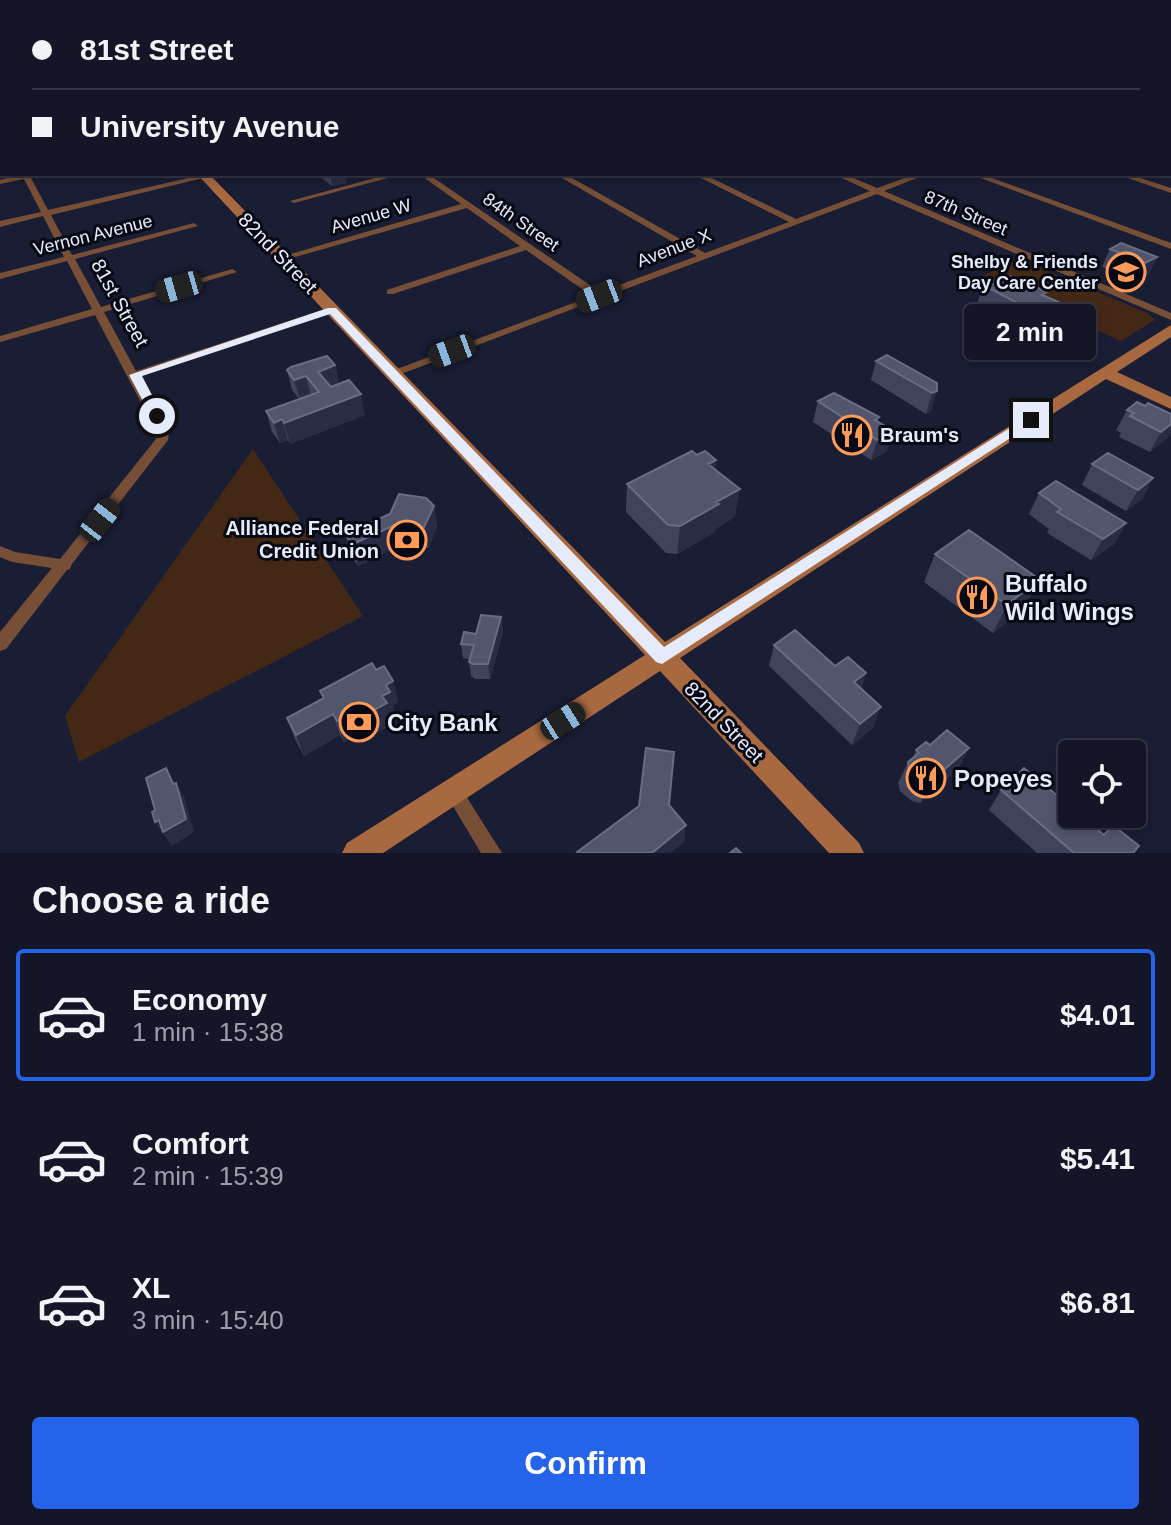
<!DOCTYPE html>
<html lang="en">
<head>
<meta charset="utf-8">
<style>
  body { margin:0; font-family:Arial,sans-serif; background:#1d1f30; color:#f1f3f6; height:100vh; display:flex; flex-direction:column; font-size:30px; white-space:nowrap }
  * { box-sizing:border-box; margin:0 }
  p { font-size:26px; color:#9d9fa8 }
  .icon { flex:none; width:44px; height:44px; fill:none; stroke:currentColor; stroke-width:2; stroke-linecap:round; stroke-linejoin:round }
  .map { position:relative; height:853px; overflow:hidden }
  .drawer { display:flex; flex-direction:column; background:#141628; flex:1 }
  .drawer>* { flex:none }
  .guide { position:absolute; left:0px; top:0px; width:1172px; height:176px; box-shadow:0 4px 12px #0003,0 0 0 2px #333545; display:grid; align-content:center; height:176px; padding:0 32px; background:#141628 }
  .fabs { position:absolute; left:1058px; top:740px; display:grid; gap:16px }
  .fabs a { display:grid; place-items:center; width:88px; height:88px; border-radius:8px; background:#141628; box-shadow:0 4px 12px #0003,0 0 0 2px #333545; font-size:40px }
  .end { position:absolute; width:36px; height:36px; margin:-18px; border:10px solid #e6ebfb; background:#111; box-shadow:0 0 0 4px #111 }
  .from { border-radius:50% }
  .bubble { position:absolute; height:56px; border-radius:8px; background:#141628; box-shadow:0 4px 12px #0003,0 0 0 2px #333545; font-size:26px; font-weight:700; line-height:56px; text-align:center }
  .car { position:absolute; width:24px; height:48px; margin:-24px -12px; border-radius:10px; box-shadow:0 0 6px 2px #0007; background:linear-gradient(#222 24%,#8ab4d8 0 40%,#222 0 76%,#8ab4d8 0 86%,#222 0) }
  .guide b { display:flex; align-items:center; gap:28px; height:76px; font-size:30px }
  .guide b+b { border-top:2px solid #333545 }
  .guide i { width:20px; height:20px; background:#f1f3f6 }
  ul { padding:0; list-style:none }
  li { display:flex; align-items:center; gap:24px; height:132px; margin:0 16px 12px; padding:0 16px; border:4px solid transparent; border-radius:8px }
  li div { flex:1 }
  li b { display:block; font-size:30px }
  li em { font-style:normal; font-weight:700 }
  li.on { border-color:#2563eb }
  li>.icon { width:72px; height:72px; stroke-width:1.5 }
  h2 { padding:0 32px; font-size:36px; line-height:96px }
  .button { display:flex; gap:16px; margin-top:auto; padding:16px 32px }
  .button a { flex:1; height:92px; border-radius:8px; background:#2563eb; color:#fff; font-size:32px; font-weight:700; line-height:92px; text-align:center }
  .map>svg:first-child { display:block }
</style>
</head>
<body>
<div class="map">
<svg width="1171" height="853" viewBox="0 0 1171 853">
  <rect width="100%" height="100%" fill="#1a1e35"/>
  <!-- green -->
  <path fill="#442816" d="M1019,259L1149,314L1155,320L1121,341L980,277Z
    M253,449L363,616L79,762L65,716Z"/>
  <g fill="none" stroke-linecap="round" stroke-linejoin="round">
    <!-- street -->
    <path fill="#774f37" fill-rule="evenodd" d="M729,1H732V2H727Z
      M1170,18H1171V20H1170Z
      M1170,35H1171V39H1170Z
      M0,37H2V41H0Z
      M0,56H2V60H0Z
      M1170,56H1171V60H1170Z
      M0,77H2V81H0Z
      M1170,79H1171V83H1170Z
      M2,99V103L0,104V100Z
      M0,131H2V137H0Z
      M1170,144H1171V149H1170Z
      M21,174H42L31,178L48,210L206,174H220L51,215L72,255L194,223L198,226L75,259L101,307L229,270L232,269L237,272L104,312L136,371L328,308H336L337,310L336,312L139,377L169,433L168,440L72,564L70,569L67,570L6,649L0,651V632L52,568L12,562L0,557V546L15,552L60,559L156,439L157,433L95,315L0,342V336L92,309L67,261L0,279V273L64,257L43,216L0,227V221L41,212L24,179L0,184V180Z
      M390,174H403L294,203L290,201Z
      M419,174H428L600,292L697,256L555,174H565L705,253L789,222L693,174H703L796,219L870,191L833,174H844L877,188L916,174H927L884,191L1171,313V320L877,194L393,377L387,374L389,372L592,296L526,250L393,294H387V290L520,246L467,208L285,260H279L277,258L461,204Z
      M970,174H981L1171,243V249Z
      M1116,174H1128L1171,188V193Z
      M453,782L459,785L502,853H481L444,791L447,785Z"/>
    <!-- secondary -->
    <path fill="#a86940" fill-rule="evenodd" d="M28,0H35L36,2H29Z
      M1170,106H1171V112H1170Z
      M0,143H2V149H0Z
      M197,174H209L665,642L1171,325V337L1117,372L1171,397V409L1106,379L680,658L859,843L864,853H829L660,671L383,853H342L347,843L645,655Z"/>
  </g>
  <!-- wall -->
  <path fill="#3f445c" d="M317,174H345L347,183L332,186Z
    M1110,249L1157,257L1148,275L1137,281L1102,267Z
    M983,285L1045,296L1063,304L1055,323L1041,326L1012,323L977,304Z
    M876,361L937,383L931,411L926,414L871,380Z
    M335,365L339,384L365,415L290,444L288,440L280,443L272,432L266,411L299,399L292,390L287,370Z
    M818,401L879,417L878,422L887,451L871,460L813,422Z
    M1145,406L1171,414V432L1167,438L1150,452L1119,437L1121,433L1116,430L1127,410Z
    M697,455L716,460L715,470L735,517L715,529V532L677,554L666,553L626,512L627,484Z
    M1092,464L1153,478L1142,499L1126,511L1082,485Z
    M1039,493L1126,523L1114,544L1091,560L1047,533L1049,529L1029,514Z
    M434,506L437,527L428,548L401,545L358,566L351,556L345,534Z
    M935,554L1039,579L1025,607L993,633L924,582Z
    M501,617L503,632L490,679H475L471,676L469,662L470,659L463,658L461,644Z
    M774,645L835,666L866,673L861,689L873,728L852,745L769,666Z
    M376,670L393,681L398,702L393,705L395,713L390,716L392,724L373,735L369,728L344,742L340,735L304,756L295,739L287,718L323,699L320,691Z
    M930,745L969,748L958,769L920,803L912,801L900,791L898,783L908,762L913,757L916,750Z
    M1001,790L1104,835L1133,853H1037L989,810Z"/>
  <!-- shaded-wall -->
  <path fill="#282d45" d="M330,174H345L347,183L332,186Z
    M1157,257L1148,275L1137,281L1145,263Z
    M1063,304L1055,323L1041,326L1048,307Z
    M335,365L339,385L323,392L318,372Z
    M306,376L311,396L300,400L294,380Z
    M937,391L931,411L926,414L932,393Z
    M361,394L365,415L290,444L284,423Z
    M282,419L288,440L280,443L274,423Z
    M1171,424V432L1167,438L1150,452L1161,432Z
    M893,431L887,451L871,460L877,440Z
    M716,460L713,488L708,464Z
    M1153,478L1142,499L1126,511L1138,490Z
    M740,489L735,517L715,529V532L677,554L680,526L716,502Z
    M434,506L437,527L428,548L424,527Z
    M1126,523L1114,544L1091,560L1103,539Z
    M397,524L401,545L358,566L353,544Z
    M1039,579L1025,607L993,633L1007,605Z
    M501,617L503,632L490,679L488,664Z
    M866,673L859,694L854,682Z
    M393,681L398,702L393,705L395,713L390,716L392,724L373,735L367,714L382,696L386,685Z
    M362,707L369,728L344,742L337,721Z
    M881,707L873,728L852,745L860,724Z
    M333,714L340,735L304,756L296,735Z
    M969,748L958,769L920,803L930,782Z
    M166,768L178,790L176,783L184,796L194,832L172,846L155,822L173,784Z
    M686,825L684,842L670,853H652Z"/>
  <!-- building -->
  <path fill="#51566d" stroke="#686d83" stroke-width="2" d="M1121,243L1157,257L1145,263L1110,249Z
    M1005,274L1047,292L1042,295L1063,304L1048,307L1019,304L983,285Z
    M887,355L937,383V391L932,393L876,361Z
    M327,356L335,365L318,372L331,387L349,380L361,394L284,423L282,419L274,423L266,411L319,392L306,376L294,380L287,370L291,367Z
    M834,393L879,417L875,420L893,431L877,440L818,401Z
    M1137,402L1145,406L1148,403L1171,414V424L1161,432L1130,416L1134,413L1127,410Z
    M692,451L697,455L705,451L716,460L708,464L740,489L716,502L719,504L680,526L668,525L627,484Z
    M1108,453L1153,478L1138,490L1092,464Z
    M1056,481L1126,523L1103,539L1057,512L1061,509L1039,493Z
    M399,494L426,498L434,506L424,527L397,524L353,544L345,534L390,514Z
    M969,530L1039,579L1007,605L935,554Z
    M481,615L501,617L488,664H473L469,662L474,645L461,644L464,632L476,634Z
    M795,630L835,666L848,657L866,673L854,682L881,707L860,724L774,645Z
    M372,663L376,670L384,666L393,681L386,685L390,692L382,696L387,703L367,714L362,707L337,721L333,714L296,735L287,718L324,698L320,691Z
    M947,730L969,748L930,782L921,781L909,770L908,762L919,753L916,750L926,742L930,745Z
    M646,748L674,752L669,805L686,825L652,853H578L577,852L639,806Z
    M166,768L173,784L176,783L186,819L163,832L159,820L155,822L152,812L155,810L146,778Z
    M1024,768L1072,808V814H1079L1104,835L1113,825L1139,846L1133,853H1074L1001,790Z
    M736,848L741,853H730Z"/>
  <!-- route -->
  <path fill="#e6ebfb" d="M328,308H336L664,647L1027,417L1038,420L662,664L656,662L330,314L142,376L163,416L161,418H152L129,375Z"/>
  <!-- icons -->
  <defs>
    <g id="school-ring" transform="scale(2)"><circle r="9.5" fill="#070913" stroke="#fe9b59" stroke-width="1.5"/><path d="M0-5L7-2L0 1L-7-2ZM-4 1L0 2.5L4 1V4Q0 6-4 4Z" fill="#fe9b59"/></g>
    <g id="restaurant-ring" transform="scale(2)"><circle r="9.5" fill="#070913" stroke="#fe9b59" stroke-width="1.5"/><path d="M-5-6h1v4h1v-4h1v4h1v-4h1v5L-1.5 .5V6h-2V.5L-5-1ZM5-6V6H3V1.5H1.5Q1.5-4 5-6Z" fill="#fe9b59"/></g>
    <g id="bank-ring" transform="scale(2)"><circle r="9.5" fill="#070913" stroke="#fe9b59" stroke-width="1.5"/><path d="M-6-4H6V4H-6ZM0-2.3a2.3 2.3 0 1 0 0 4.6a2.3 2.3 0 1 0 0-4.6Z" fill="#fe9b59"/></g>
  </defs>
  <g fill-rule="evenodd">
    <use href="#school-ring" x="1126" y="272"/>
    <use href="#restaurant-ring" x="852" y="435"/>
    <use href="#bank-ring" x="407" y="540"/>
    <use href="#restaurant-ring" x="977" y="597"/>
    <use href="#bank-ring" x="359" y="722"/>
    <use href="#restaurant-ring" x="926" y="778"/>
  </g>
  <g text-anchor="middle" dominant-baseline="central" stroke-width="6" stroke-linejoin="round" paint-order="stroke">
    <!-- far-street labels -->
    <g font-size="18" fill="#e6ebfb" stroke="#070913">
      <text transform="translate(966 213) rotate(23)">87th Street</text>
      <text transform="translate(371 216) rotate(-16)">Avenue W</text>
      <text transform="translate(521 222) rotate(35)">84th Street</text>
      <text transform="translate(93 235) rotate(-14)">Vernon Avenue</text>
      <text transform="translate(674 248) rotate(-21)">Avenue X</text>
    </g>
    <!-- far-poi labels -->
    <g font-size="18" font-weight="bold" fill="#e6ebfb" stroke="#070913" text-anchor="end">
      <text x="1098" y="262">Shelby &amp; Friends<tspan x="1098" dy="21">Day Care Center</tspan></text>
    </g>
    <!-- street labels -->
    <g font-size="20" fill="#e6ebfb" stroke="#070913">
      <text transform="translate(278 253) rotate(46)">82nd Street</text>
      <text transform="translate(120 303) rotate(61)">81st Street</text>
      <text transform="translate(724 722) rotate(46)">82nd Street</text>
    </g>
    <!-- poi labels -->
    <g font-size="20" font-weight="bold" fill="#e6ebfb" stroke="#070913" text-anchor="start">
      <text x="880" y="435">Braum's</text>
      <text x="379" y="528" text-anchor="end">Alliance Federal<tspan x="379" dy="23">Credit Union</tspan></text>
    </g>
    <!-- near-poi labels -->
    <g font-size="24" font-weight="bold" fill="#e6ebfb" stroke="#070913" text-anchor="start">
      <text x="1005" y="583">Buffalo<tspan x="1005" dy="28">Wild Wings</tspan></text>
      <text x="387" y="722">City Bank</text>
      <text x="954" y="778">Popeyes</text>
    </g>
  </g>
</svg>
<div class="fabs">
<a><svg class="icon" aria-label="locate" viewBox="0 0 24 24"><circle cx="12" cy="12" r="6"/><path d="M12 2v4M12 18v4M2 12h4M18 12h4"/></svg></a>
</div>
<i class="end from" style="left:157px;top:416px"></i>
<i class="end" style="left:1031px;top:420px"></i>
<div class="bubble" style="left:964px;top:304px;width:132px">2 min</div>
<i class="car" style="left:179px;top:287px;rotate:254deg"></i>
<i class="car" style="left:599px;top:296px;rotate:249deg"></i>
<i class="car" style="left:452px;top:351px;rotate:250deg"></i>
<i class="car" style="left:100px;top:520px;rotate:38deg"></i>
<i class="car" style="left:563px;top:721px;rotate:58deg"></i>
<div class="guide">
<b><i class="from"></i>81st Street</b>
<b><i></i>University Avenue</b>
</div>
</div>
<section class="drawer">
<h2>Choose a ride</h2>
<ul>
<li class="on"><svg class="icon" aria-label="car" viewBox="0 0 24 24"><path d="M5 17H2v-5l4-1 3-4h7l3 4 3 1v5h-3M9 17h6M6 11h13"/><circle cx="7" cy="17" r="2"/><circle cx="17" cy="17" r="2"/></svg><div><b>Economy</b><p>1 min · 15:38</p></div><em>$4.01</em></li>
<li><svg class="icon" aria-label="car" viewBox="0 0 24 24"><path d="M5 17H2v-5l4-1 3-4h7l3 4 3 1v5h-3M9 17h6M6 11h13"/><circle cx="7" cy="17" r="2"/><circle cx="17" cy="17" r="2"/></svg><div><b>Comfort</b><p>2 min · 15:39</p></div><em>$5.41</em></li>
<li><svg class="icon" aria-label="car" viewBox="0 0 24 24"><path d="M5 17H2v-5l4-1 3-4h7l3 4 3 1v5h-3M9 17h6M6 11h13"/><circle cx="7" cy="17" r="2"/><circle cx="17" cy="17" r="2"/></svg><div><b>XL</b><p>3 min · 15:40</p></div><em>$6.81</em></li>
</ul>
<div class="button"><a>Confirm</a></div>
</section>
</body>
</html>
